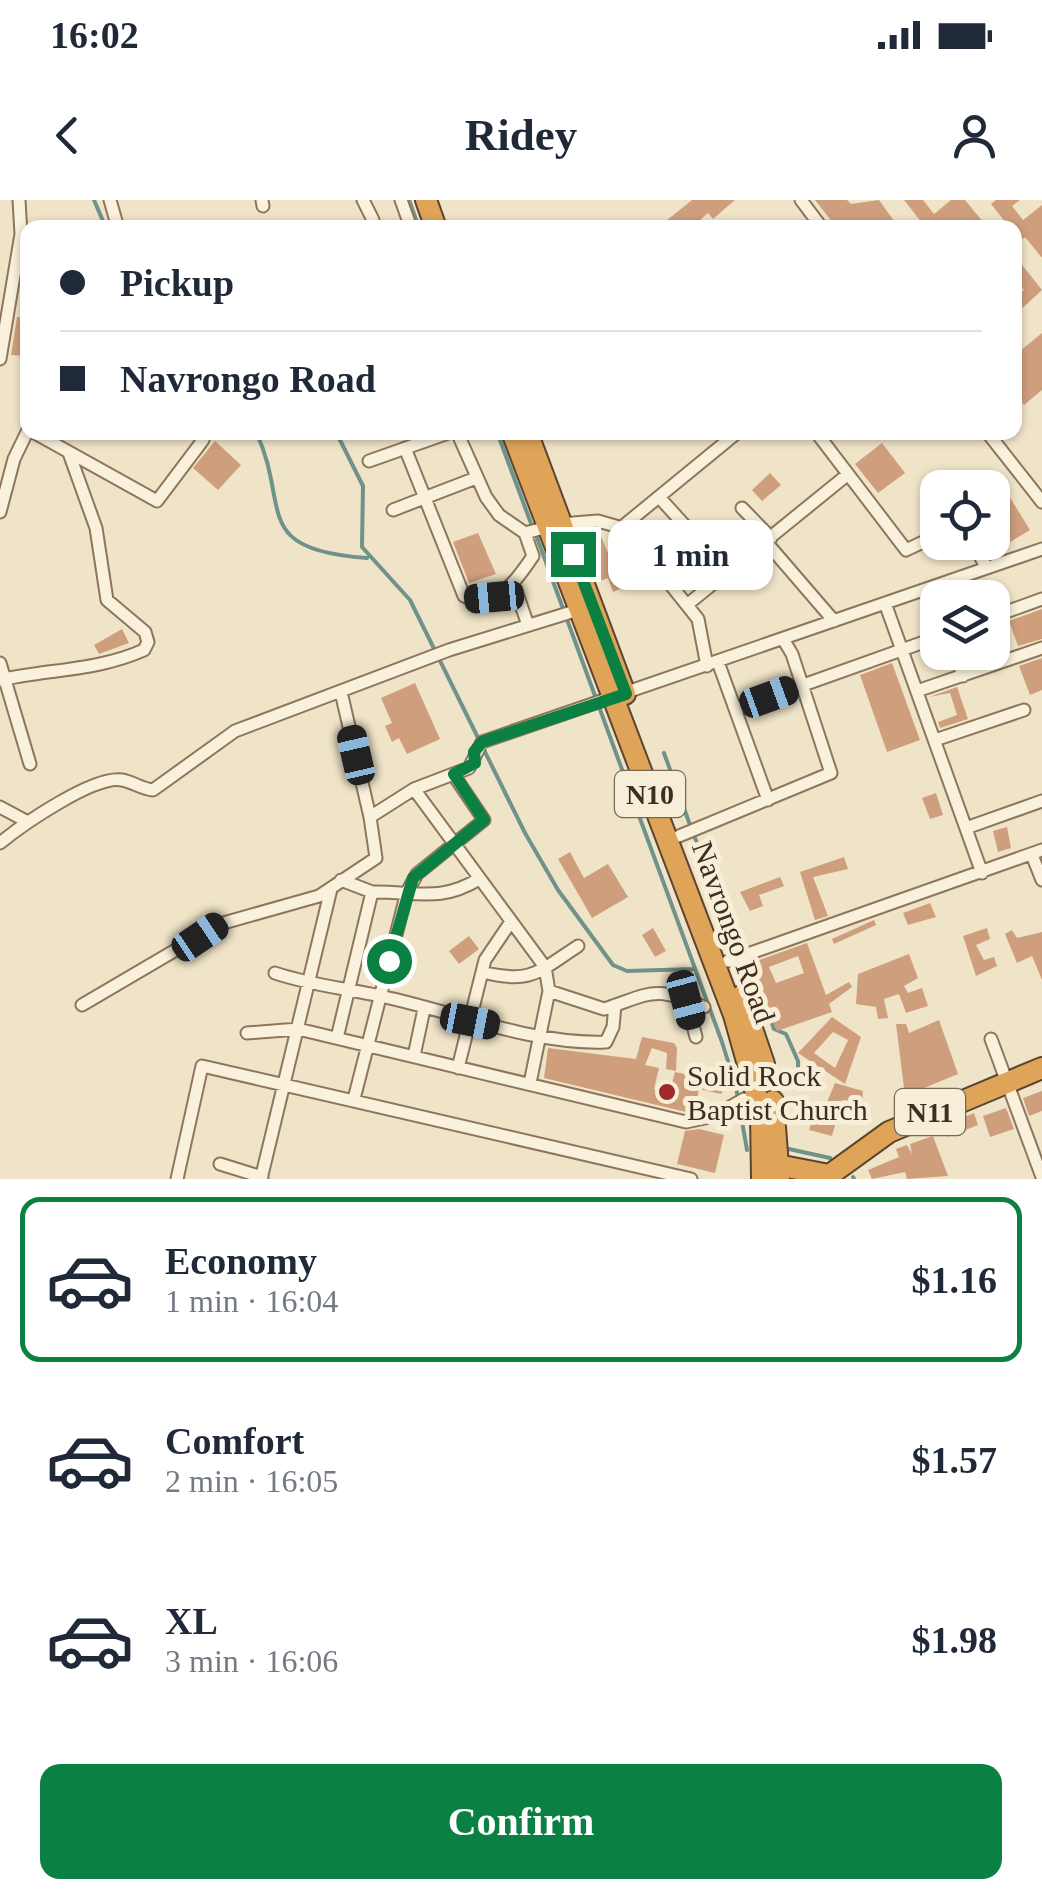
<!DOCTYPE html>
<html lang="en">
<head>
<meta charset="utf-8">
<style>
  body { margin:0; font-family:Georgia,serif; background:#f6f6f7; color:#1f2937; height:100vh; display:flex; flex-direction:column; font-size:38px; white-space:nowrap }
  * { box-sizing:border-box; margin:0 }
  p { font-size:32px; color:#747a83 }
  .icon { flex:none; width:55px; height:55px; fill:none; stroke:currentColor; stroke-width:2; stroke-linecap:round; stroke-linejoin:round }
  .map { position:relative; height:979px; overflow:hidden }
  .sheet { display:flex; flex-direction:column; background:#fff; flex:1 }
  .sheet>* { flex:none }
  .top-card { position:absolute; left:20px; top:20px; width:1002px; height:220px; border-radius:20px; box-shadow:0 2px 8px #0004; display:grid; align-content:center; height:220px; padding:0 40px; background:#fff }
  .tools { position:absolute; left:920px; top:270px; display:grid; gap:20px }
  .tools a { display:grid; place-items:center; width:90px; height:90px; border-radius:20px; background:#fff; box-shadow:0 2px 8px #0004; font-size:50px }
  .end { position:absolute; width:45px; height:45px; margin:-22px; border:12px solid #0b8043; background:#fff; box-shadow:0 0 0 5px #fff }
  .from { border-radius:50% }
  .bubble { position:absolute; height:70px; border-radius:20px; background:#fff; box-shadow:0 2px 8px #0004; font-size:32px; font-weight:700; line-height:70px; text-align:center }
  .car { position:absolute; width:30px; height:60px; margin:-30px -15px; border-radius:12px; box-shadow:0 0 8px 2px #0007; background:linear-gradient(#222 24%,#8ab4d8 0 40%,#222 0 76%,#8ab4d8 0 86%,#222 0) }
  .top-card b { display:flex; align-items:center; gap:35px; height:95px; font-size:38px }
  .top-card b+b { border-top:2px solid #e0e1e3 }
  .top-card i { width:25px; height:25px; background:#1f2937 }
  ul { padding:18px 0 0; list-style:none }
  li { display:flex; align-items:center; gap:30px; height:165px; margin:0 20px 15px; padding:0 20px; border:5px solid transparent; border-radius:20px }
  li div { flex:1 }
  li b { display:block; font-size:38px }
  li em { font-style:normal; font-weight:700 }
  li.active { border-color:#0b8043 }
  li>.icon { width:90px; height:90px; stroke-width:1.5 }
  .primary-button { display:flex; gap:20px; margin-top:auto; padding:20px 40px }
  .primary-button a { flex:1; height:115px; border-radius:20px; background:#0b8043; color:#fff; font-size:40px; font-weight:700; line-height:115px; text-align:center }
  .status { display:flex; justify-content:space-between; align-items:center; height:70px; padding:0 50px; background:#fff; direction:ltr }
  .status svg { height:28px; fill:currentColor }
  header { display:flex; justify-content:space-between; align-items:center; height:130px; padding:0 40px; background:#fff; font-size:45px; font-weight:700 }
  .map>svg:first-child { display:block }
</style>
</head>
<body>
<div class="status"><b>16:02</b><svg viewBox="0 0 49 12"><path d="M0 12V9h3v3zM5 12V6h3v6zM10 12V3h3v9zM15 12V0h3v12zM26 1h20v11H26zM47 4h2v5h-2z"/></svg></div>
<header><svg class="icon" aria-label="back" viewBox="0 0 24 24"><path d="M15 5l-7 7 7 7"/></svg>Ridey<svg class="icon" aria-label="person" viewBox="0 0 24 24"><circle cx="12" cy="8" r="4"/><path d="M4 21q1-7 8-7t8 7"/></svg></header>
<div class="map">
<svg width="1042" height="979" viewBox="0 0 1042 979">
  <rect width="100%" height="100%" fill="#f0e4c8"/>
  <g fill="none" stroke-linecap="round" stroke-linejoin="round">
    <!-- stream -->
    <path stroke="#6f938a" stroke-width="4" d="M94,0L106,28
      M409,0L419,28
      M256,232C291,306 249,350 367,358
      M336,232L363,286L362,347L410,400L525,633L558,690L613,765L627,771L695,769
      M497,232L532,326
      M536,335L722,842L736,887L747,950
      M664,553L694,636L746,751
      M750,763L774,829L786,834L798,861V885
      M789,949L830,958
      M853,977L854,979"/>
  </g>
  <!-- building -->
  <path fill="#cf9f7d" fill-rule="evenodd" d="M692,0H735L713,19L708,13L691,28H672L666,21Z
    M815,0H847L851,4L879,0L899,28H837Z
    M904,0H923L934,14L951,0H965L988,28H926Z
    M996,0H1020L1012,6L1023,20L1042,5V58L1025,37L1020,41L1015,28H1010L991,4Z
    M1015,56L1042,90L1015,115V97L1024,90L1015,78Z
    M17,117H28V156L11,155Z
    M1042,133V190L1024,205L1015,194V155Z
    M215,241L241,265L218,290L193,268Z
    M882,243L905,273L878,293L855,264Z
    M770,273L781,285L762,301L752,290Z
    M998,278L1030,330L990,354L983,342H992V281Z
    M720,322L728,332L717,341L725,355L704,332Z
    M586,331H599L622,388L613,392L608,378L600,381L595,368L601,366Z
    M478,333L496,374L469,383L453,342Z
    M1042,409V439L1018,446L1009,421Z
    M122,429L129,443L99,454L94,445Z
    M1042,458V490L1030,495L1019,466Z
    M892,463L920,540L887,552L860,475Z
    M415,483L440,539L407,554L399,538L392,542L385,526L392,523L381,498Z
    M957,487L968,519L940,528L938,522L957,515L950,493L929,497Z
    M936,593L943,615L930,619L922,598Z
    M1007,627L1011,648L998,652L993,631Z
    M570,652L584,678L608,664L628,697L592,718L558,659Z
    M844,657L848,669L813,677L828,716L815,720L800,672Z
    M780,677L784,686L759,695L763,706L750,711L740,692Z
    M930,703L936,717L908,725L903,713Z
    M874,720L876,725L834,744L832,739Z
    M653,728L666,751L655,757L642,735Z
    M987,728L990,739L976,745L984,760L994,757L997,766L976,776L963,736Z
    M1012,730L1017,738L1042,732V780L1032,756L1017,763L1005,734Z
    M469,736L479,749L459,764L449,751Z
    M807,743L826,795L849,782L852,787L829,804L832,812L777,831L751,763ZM798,756L804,773L776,783L769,767Z
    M909,754L918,778L904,786L908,793L922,788L928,806L906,813L899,794L884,799L888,818L878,819L876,807L856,804L858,774Z
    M832,817L861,837L845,884L798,853ZM833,832L848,840L835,868L814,853Z
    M939,820L958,874L905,896L896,824H906L909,833Z
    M642,837L674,843L677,848L676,871L666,869L667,853L652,848L645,865L659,868L654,889L669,895L675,872L726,882L721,894L699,889L695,911L686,912L544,878L548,848L636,859Z
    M835,883L863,891L862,902L842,900L832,936L809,930L816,907L824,909Z
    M1042,891V911L1029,916L1023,898Z
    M1006,908L1014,929L990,937L983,916Z
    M974,913L978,925L948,937L944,925Z
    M699,929L724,935L715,973L677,964L685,931Z
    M933,936L948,976L907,979L905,972L872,979L868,970L899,957L896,949L907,945L912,954L910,944Z"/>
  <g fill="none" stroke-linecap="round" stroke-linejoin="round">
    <!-- street casing -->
    <g stroke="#8d765c" stroke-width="15">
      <path id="street" d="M110,0L118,28
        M262,0L263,6
        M363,0L373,20
        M401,0L411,28
        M801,0L822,28
        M0,159L21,34L19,0
        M33,232L157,301L203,240
        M457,232L486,297L499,315L525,333L548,327
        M816,232L906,350L938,335
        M987,232L1042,302
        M405,248L464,396C496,411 517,380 533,356L525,333
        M369,261L451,232
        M659,297L727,372
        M742,308L771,338
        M393,310L476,278
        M0,312L14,259L28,230
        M561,324L598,321L626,329L698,419L707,466
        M622,327L738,232
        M766,342L834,421
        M972,342L987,368
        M514,385L528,425
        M885,403L982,673
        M688,404L847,275
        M992,417L1042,399
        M955,452L963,476
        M718,462L768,600
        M0,463L30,564
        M0,480C49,469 97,471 144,450L148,442L145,432L107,400L96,328L69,253
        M917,491L1042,448
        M341,492L370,617
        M736,509L938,437
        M935,540L1024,510
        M414,589L545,767L549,791L530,883
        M0,607L26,621
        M966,628L1042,601
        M679,636L831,573L792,454L783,439
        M0,643C22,625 94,575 122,580C133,582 142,589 153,590L235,531L449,450L578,410
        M1032,655L1042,680
        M372,692C415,691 440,703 479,679
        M728,761L1042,650
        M482,772C531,784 537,773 578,746
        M275,773C310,785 344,788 380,796C454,811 529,845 606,842L613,827L615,805
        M549,791L604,809C650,794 654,784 704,807
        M686,799L696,837
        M82,805L220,724L319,696L376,658L370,617L414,589L469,568L482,542L1042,349
        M247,833L298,829L686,922L714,916L744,899
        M337,838L372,692L341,680
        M991,839L1042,977
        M414,856L424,809
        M458,868L485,760L510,723
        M354,899L407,692L417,674L484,620L453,574
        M220,964L262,977
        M177,979L202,866L691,979
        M261,979L331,689"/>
    </g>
    <!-- highway casing -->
    <g stroke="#5b4430" stroke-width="24">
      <path id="highway" d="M426,0L436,28
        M512,232L734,815L761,911L762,979
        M527,232L625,494
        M741,796L764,864
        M773,901L779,979
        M767,963L829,975
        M824,979L889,932L1042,868"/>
    </g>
    <!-- street -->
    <use href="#street" stroke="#faf1dc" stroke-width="11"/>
    <!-- highway -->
    <use href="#highway" stroke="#e0a458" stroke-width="20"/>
  </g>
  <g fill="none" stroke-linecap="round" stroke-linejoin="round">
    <!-- route -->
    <path stroke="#0b8043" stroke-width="12" d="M389,761L413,678L484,620L454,574L475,563L474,552L482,542L626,494L573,354"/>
  </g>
  <!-- markers -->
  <circle fill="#9e2a2b" stroke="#f7eed8" stroke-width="4" cx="667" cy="892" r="10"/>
  <g text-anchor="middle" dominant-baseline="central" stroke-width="10" stroke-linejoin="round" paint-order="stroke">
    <!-- shield labels -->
    <g fill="#f7eed8" stroke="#756857" stroke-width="2.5">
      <rect x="615" y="571" width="70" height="46" rx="8"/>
      <rect x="895" y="889" width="70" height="46" rx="8"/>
    </g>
    <g font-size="28" font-weight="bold" fill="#3d2e20">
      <text x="650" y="594">N10</text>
      <text x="930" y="912">N11</text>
    </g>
    <!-- street labels -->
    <g font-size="30" fill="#3d2e20" stroke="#f7eed8">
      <text transform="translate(734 732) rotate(70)">Navrongo Road</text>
    </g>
    <!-- poi labels -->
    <g font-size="30" fill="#3d2e20" stroke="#f7eed8" text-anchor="start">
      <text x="687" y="875">Solid Rock<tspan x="687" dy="34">Baptist Church</tspan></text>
    </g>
  </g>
</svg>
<div class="tools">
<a><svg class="icon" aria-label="locate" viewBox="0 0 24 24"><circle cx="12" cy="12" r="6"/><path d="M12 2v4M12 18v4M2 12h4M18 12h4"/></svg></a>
<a><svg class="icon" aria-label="layers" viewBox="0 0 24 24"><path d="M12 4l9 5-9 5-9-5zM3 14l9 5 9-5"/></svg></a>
</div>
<i class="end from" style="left:389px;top:761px"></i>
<i class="end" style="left:573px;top:354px"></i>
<div class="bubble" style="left:608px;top:320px;width:165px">1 min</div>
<i class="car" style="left:494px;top:397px;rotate:265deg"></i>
<i class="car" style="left:769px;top:497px;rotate:70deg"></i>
<i class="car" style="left:356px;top:555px;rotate:347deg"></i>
<i class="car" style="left:200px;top:737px;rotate:56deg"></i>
<i class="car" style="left:686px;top:800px;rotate:165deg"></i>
<i class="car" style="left:470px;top:821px;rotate:101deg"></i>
<div class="top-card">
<b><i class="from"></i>Pickup</b>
<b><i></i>Navrongo Road</b>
</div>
</div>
<section class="sheet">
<ul>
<li class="active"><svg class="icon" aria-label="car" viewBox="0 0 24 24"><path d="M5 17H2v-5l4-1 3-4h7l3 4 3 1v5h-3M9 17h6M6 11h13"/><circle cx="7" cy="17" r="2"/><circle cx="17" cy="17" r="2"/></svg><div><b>Economy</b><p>1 min · 16:04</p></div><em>$1.16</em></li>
<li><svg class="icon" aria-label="car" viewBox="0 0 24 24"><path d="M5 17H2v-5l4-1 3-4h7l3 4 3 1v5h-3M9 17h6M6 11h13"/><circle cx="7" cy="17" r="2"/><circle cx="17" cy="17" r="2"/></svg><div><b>Comfort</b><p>2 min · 16:05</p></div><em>$1.57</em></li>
<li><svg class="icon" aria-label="car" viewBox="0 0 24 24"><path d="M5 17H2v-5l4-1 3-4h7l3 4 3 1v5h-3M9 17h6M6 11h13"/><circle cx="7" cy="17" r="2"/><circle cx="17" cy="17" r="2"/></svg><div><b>XL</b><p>3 min · 16:06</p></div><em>$1.98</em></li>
</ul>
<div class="primary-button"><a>Confirm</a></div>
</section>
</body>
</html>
